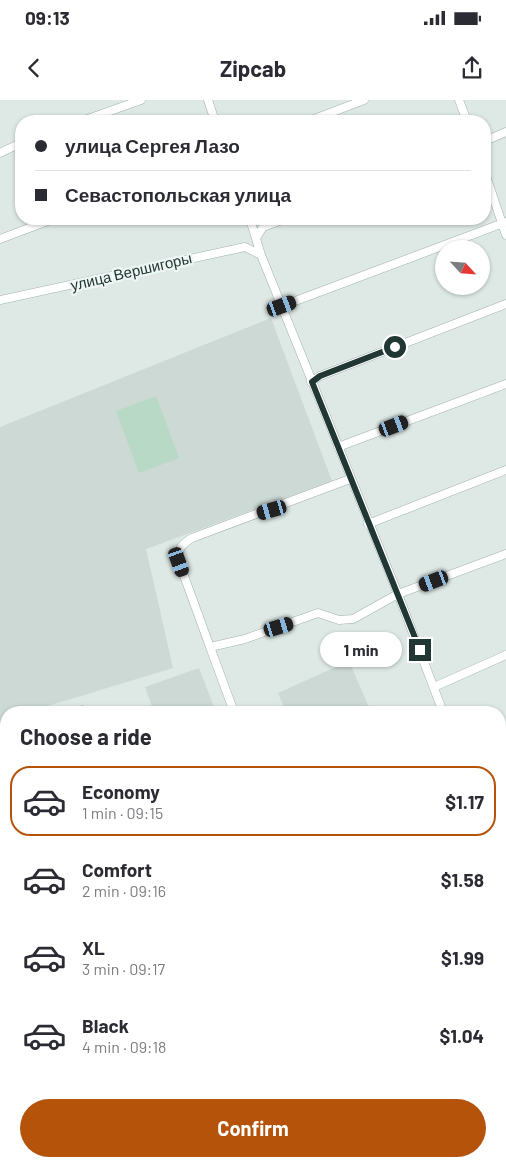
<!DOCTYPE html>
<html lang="en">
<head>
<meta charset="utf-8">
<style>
  body { margin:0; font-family:Barlow,sans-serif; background:#f2f2f3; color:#2b2b33; height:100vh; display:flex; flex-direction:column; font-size:19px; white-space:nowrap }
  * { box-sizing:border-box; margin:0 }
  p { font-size:16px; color:#7c7c81 }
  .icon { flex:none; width:28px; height:28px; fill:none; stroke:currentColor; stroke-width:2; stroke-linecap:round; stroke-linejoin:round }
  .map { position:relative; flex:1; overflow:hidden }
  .side { position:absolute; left:0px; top:606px; width:506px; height:461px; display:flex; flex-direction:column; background:#fff; border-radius:20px 20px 0 0; box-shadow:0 1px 4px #0004 }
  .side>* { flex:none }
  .guide { position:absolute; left:15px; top:15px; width:476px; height:110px; border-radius:20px; box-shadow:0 1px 4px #0004; display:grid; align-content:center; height:110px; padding:0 20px; background:#fff }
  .needle { width:32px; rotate:116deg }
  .buttons { position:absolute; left:435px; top:140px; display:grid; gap:10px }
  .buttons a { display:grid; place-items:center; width:55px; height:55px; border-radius:50%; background:#fff; box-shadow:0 1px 4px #0004; font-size:25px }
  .end { position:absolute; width:22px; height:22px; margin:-11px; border:6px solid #213734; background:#fff; box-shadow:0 0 0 2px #fff }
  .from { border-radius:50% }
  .bubble { position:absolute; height:35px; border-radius:18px; background:#fff; box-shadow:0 1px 4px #0004; font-size:16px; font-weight:700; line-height:35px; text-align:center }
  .car { position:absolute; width:15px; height:30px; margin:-15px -8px; border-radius:6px; box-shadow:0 0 4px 1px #0007; background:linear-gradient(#222 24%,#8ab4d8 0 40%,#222 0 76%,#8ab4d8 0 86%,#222 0) }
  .guide b { display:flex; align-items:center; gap:18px; height:48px; font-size:19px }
  .guide b+b { border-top:1px solid #e1e1e2 }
  .guide i { width:12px; height:12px; background:#2b2b33 }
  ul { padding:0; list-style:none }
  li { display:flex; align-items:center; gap:15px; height:70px; margin:0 10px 8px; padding:0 10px; border:2px solid transparent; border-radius:20px }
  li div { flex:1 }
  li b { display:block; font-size:19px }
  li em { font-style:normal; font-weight:700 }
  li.active { border-color:#b45309 }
  li>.icon { width:45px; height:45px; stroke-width:1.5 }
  h2 { padding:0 20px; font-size:22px; line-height:60px }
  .action { display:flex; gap:10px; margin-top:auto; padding:10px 20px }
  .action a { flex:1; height:58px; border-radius:30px; background:#b45309; color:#fff; font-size:20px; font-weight:700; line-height:58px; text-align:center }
  .status { display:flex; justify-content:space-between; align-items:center; height:35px; padding:0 25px; background:#fff; direction:ltr }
  .status svg { height:14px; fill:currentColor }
  header { display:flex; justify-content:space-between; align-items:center; height:65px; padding:0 20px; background:#fff; font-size:22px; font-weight:700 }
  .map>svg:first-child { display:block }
</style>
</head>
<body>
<div class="status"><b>09:13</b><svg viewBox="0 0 49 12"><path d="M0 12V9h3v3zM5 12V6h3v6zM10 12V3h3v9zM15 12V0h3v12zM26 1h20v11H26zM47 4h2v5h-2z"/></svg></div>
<header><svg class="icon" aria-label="back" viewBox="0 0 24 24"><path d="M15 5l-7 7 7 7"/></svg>Zipcab<svg class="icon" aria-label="share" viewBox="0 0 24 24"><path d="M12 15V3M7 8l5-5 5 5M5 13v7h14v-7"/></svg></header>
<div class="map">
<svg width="506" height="1067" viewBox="0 0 506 1067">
  <rect width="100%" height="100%" fill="#dee9e5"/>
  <!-- built -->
  <path fill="#cdd9d4" d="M271,218L332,381L146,449L173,568L28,612H6V619L0,621V327Z
    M349,561L371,612H286L278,593Z
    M199,568L216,612H154L145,587Z
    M6,933V1043H0V935Z"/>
  <!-- green -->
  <path fill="#b8d9c5" d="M156,296L179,358L139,373L116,311Z
    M6,1043V1061H500V1056L503,1067H0V1044Z"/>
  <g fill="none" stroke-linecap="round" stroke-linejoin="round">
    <!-- minor casing -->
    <g stroke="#a2b0ac" stroke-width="9">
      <path id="minor" d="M208,0L215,21
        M459,0L467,21
        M82,21L141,0
        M309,21L364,0
        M485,41L506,32
        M0,53L21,43
        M485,73L506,135
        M250,119L261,155L398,494L443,612
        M256,138L263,127L285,119
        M0,139L53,119
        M0,200L245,147L261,155
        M282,206L506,122
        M311,282L320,276L506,204
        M338,347L506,284
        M350,379L192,438C182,444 176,450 179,462L210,547L245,539L318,513L339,520L353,519L398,494L506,454
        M368,424L506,370
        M210,547L234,612
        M434,587L506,555
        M74,612L82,610L83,612
        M0,634L6,632
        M0,812C7,823 4,830 0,842"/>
    </g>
    <!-- major casing -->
    <g stroke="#bcc3c2" stroke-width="10">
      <path id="major" d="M500,699L506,696
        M0,909L6,907"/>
    </g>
    <!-- minor -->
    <use href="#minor" stroke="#fff" stroke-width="8"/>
    <!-- major -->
    <use href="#major" stroke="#669c94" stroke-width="9"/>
  </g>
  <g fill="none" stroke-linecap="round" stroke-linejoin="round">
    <!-- route -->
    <path stroke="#213734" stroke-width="6" d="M395,247L320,276L312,282L420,550"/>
  </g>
  <g text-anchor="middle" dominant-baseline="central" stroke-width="4.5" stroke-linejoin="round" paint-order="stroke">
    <!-- street labels -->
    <g font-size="15" fill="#213734" stroke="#eef6f3">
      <text transform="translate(131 171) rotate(-13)">улица Вершигоры</text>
    </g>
  </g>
</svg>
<div class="buttons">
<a><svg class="needle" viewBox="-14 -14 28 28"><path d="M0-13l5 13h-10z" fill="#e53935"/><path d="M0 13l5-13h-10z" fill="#7c7c81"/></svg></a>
</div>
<i class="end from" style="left:395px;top:247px"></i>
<i class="end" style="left:420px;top:550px"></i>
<div class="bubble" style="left:320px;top:532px;width:82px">1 min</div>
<i class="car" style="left:282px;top:206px;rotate:70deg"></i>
<i class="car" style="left:394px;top:326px;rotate:69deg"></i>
<i class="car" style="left:272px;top:410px;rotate:254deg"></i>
<i class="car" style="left:179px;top:462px;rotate:160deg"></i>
<i class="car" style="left:434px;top:481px;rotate:249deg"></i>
<i class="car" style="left:279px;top:527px;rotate:73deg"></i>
<div class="guide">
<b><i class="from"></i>улица Сергея Лазо</b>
<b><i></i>Севастопольская улица</b>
</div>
<section class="side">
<h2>Choose a ride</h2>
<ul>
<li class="active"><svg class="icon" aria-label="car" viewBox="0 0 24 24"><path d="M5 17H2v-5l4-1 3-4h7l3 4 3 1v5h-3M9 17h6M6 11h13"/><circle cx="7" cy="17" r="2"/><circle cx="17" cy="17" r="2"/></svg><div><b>Economy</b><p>1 min · 09:15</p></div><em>$1.17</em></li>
<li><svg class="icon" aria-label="car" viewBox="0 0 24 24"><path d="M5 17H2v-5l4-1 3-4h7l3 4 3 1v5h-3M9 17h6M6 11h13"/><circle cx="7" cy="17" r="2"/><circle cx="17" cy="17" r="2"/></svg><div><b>Comfort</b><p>2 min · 09:16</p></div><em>$1.58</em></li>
<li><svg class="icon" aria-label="car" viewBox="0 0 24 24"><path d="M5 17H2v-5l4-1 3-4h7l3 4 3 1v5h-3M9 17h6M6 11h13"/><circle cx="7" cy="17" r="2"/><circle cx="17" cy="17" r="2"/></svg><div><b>XL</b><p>3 min · 09:17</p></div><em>$1.99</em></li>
<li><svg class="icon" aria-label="car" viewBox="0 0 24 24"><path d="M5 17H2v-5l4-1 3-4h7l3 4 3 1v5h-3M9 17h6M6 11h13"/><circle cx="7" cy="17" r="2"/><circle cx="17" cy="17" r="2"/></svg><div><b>Black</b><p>4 min · 09:18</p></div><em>$1.04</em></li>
</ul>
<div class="action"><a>Confirm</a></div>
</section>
</div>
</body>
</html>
